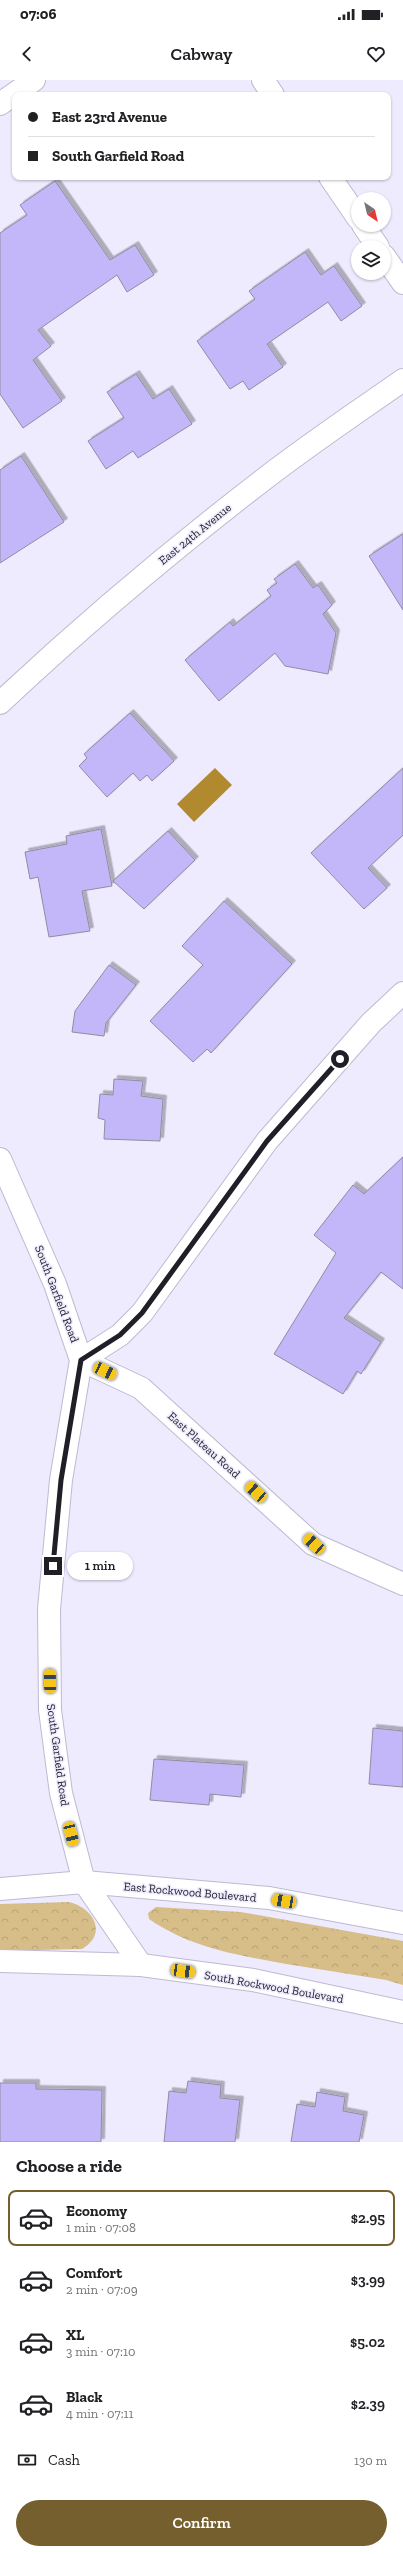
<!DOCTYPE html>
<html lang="en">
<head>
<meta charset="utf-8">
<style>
  body { margin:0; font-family:"Zilla Slab",serif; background:#f2f2f2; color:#202124; height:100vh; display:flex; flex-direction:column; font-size:15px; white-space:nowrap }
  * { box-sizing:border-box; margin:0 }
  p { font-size:13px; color:#757577 }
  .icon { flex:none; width:22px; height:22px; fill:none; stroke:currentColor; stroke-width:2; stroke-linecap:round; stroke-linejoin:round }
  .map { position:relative; height:2062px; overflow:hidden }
  .panel { display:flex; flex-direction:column; background:#fff; flex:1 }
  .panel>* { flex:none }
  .hud { position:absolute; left:12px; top:12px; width:379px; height:88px; border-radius:8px; box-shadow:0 1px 3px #0004; display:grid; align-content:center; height:88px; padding:0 16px; background:#fff }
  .needle { width:26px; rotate:145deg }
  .buttons { position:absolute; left:351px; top:112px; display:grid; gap:8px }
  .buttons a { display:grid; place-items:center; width:40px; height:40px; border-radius:50%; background:#fff; box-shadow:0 1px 3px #0004; font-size:20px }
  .end { position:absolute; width:18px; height:18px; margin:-9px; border:5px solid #201e26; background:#fff; box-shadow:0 0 0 2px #fff }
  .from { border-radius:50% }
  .bubble { position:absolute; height:28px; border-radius:14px; background:#fff; box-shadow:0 1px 3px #0004; font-size:13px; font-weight:600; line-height:28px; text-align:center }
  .car { position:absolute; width:12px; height:24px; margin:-12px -6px; border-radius:5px; box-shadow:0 0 3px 1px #0007; background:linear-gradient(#f5c518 24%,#345 0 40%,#f5c518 0 76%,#345 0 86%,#f5c518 0) }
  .hud b { display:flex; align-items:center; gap:14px; height:38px; font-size:15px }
  .hud b+b { border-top:1px solid #e0e0e0 }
  .hud i { width:10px; height:10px; background:#202124 }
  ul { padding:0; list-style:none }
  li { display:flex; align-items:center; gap:12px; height:56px; margin:0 8px 6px; padding:0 8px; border:2px solid transparent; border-radius:8px }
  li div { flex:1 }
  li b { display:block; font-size:15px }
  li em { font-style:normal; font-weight:600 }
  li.on { border-color:#755f2f }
  li>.icon { width:36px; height:36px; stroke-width:1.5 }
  h2 { padding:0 16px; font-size:18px; line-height:48px }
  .pay { display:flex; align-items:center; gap:10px; height:44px; padding:0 16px; font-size:15px }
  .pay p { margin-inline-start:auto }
  .cta { display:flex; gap:8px; margin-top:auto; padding:8px 16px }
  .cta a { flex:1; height:46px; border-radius:24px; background:#755f2f; color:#fff; font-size:16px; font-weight:600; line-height:46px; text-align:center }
  .status { display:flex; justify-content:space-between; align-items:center; height:28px; padding:0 20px; background:#fff; direction:ltr }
  .status svg { height:11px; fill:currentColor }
  header { display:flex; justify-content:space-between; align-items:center; height:52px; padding:0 16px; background:#fff; font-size:18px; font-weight:600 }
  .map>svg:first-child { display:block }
</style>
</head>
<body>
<div class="status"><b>07:06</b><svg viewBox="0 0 49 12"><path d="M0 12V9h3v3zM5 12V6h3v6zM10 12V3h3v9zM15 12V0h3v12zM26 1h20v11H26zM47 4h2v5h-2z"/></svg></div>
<header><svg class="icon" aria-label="back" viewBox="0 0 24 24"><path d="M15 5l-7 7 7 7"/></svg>Cabway<svg class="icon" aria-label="heart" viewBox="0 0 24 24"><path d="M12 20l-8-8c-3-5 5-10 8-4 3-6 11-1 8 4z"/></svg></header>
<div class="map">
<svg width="403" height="2062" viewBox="0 0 403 2062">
  <defs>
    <pattern id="forest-crowns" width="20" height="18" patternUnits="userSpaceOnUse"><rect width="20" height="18" fill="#d7be89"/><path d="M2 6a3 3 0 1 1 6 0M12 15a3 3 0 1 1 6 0" fill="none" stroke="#b8a376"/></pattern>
    <filter id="shadow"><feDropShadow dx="3.5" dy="-3.5" stdDeviation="0" flood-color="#0004"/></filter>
  </defs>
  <rect width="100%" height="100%" fill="#eeebfe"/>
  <!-- forest -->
  <path fill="url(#forest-crowns)" d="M69,1822C94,1828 108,1854 82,1869L0,1871V1824Z
    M156,1827L241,1832L403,1861V1905L386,1900C353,1895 320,1889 286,1884C237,1875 191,1868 149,1839L148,1833Z"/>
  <!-- water -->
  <path fill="#b18a2f" d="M215,688L232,705L194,742L177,724Z"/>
  <!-- building -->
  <path fill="#c4b7f9" stroke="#908ca1" filter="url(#shadow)" d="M55,101L110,180L135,165L154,195L127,212L117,195L38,250L51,266L33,280L62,321L23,348L0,314V153L27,135L20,125Z
    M305,172L321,195L334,186L362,226L341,241L328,222L267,264L283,287L249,310L243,301L230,309L197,261L255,219L249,211Z
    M136,294L153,319L169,309L192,344L138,378L133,371L106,389L88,361L124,338L107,312Z
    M21,376L64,442L0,483V390Z
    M403,454V530L369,476Z
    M295,484L313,508L318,505L332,525L323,534L336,553L328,594L285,586L275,573L219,621L185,580L230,542L233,546L271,516L267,510L277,503L274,499Z
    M130,633L174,681L152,701L147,695L140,701L133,693L107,717L79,686L87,678L84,674Z
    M403,688V755L368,788L387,808L364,829L311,773Z
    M101,749L112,806L82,811L90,851L49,857L38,797L30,799L25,772L67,764L66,756Z
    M168,751L195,780L144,829L113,801Z
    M224,821L292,884L211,973L207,969L193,982L150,941L203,885L182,866Z
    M109,885L136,905L106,943L104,956L72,952L75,931Z
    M114,999L143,1001L141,1016L163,1019L160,1061L104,1059L105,1040L98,1038L100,1014L113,1015Z
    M403,1077V1209L381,1192L344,1238L381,1262L361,1294L357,1291L343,1314L274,1274L336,1173L314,1155L353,1105L364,1114Z
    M373,1648L403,1651V1707L369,1704Z
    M154,1679L244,1685L241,1717L210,1714L209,1725L150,1720Z
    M188,2001L221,2005L220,2018L240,2020L235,2062H164L169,2011L186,2013Z
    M0,2003H36V2009L102,2010L101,2062H0Z
    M317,2012L345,2017L343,2031L364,2035L359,2062H291L297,2024L315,2027Z"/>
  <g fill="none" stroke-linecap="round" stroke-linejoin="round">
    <!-- minor casing -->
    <g stroke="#bebad0" stroke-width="24">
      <path id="minor" d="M263,0L273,15
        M0,24L34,0
        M330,97L358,138
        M363,145L378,167
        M384,176L403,203
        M0,623C83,545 172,470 263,400C308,365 356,333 403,300
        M0,1079L55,1204L81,1280L61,1400L49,1529L50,1630L61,1713L84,1802L141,1885
        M81,1280L120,1255L142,1233L267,1061L371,943L403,913
        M81,1280L141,1308L313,1464L403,1504
        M0,1809L84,1802L269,1818L403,1843"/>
    </g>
    <!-- tertiary casing -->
    <g stroke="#bebad0" stroke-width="24">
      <path id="tertiary" d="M0,1881L141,1885L253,1900L403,1932"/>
    </g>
    <!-- minor -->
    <use href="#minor" stroke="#fff" stroke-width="22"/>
    <!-- tertiary -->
    <use href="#tertiary" stroke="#fff" stroke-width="22"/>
  </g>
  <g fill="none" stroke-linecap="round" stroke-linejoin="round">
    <!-- route -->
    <path stroke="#201e26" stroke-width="5" d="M53,1486L61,1400L81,1280L120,1255L142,1233L267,1061L340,979"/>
  </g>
  <g text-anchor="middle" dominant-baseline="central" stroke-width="3" stroke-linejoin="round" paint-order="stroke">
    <!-- street labels -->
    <g font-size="12" fill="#201e26" stroke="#eeebfe">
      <text transform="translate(195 454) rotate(-39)">East 24th Avenue</text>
      <text transform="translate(57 1214) rotate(69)">South Garfield Road</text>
      <text transform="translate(204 1365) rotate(42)">East Plateau Road</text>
      <text transform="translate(58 1675) rotate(82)">South Garfield Road</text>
      <text transform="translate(190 1812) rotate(5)">East Rockwood Boulevard</text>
      <text transform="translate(274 1907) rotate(10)">South Rockwood Boulevard</text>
    </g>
  </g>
</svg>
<div class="buttons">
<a><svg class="needle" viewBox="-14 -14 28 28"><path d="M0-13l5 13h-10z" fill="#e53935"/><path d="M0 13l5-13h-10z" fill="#757577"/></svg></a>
<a><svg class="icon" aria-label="layers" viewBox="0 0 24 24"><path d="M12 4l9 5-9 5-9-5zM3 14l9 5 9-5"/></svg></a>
</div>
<i class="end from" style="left:340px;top:979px"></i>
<i class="end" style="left:53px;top:1486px"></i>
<div class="bubble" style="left:67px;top:1472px;width:66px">1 min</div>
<i class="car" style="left:105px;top:1291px;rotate:115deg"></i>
<i class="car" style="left:256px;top:1412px;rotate:312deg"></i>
<i class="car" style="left:314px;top:1464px;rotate:312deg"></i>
<i class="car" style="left:50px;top:1601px;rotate:359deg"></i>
<i class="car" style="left:71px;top:1754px;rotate:166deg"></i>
<i class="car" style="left:284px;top:1821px;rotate:280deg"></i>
<i class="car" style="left:183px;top:1891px;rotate:98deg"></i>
<div class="hud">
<b><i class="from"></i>East 23rd Avenue</b>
<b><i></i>South Garfield Road</b>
</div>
</div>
<section class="panel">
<h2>Choose a ride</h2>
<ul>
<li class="on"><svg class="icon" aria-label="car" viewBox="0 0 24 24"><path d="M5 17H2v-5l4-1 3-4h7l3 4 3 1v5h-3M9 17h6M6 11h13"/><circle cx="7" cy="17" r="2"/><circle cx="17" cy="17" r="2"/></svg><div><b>Economy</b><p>1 min · 07:08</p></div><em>$2.95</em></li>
<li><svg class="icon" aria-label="car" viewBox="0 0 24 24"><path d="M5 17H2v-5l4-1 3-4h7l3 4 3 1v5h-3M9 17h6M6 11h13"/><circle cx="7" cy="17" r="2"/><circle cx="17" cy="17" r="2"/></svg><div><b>Comfort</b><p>2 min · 07:09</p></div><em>$3.99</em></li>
<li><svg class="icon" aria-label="car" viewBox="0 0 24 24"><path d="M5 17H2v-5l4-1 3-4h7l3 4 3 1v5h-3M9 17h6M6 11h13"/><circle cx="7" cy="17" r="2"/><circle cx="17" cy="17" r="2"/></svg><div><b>XL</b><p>3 min · 07:10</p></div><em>$5.02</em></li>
<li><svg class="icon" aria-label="car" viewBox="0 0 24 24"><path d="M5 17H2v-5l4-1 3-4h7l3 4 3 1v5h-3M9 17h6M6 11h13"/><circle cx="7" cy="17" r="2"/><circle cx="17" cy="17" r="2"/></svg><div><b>Black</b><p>4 min · 07:11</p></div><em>$2.39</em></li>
</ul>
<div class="pay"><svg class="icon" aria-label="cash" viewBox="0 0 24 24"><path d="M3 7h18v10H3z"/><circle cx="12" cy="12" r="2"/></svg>Cash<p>130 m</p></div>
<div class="cta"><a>Confirm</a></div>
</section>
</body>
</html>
